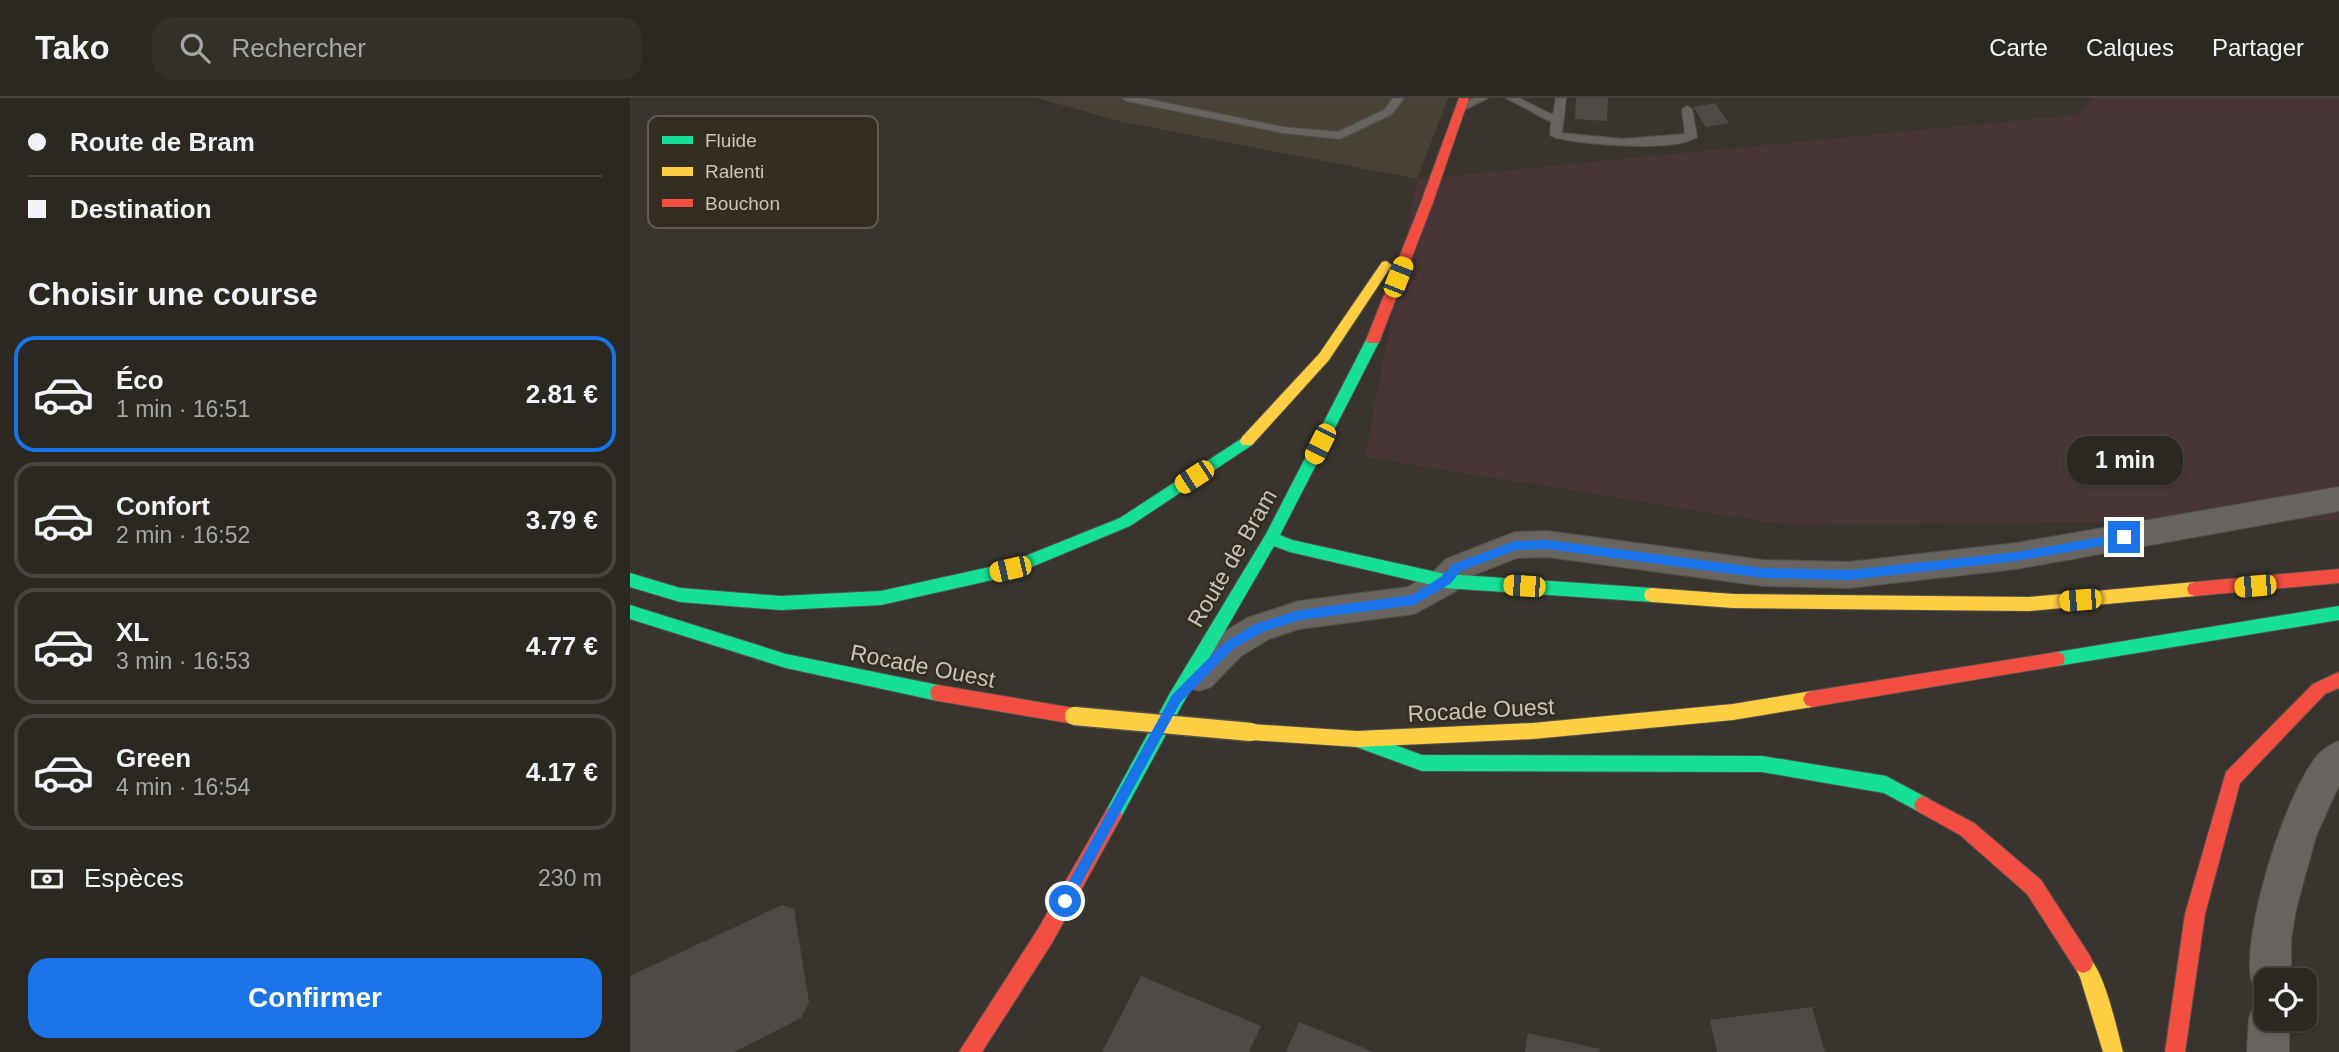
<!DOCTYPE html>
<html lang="fr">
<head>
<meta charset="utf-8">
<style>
  body { margin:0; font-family:Helvetica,sans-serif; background:#33302a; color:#f1f3f6; height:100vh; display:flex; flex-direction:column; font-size:26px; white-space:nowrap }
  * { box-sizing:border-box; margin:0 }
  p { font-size:23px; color:#a6a6a5 }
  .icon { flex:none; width:38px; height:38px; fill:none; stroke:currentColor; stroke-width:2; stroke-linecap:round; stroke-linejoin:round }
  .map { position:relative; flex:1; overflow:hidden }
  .side { display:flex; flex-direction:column; background:#2b2822; width:630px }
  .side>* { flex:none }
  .banner { display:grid; align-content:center; height:154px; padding:0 28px; background:#2b2822 }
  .tools { position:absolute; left:1624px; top:870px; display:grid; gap:14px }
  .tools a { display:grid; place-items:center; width:63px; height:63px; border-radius:14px; background:#2b2822; box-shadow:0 2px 5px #0004,0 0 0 2px #474440; font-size:35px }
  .end { position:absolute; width:32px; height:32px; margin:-16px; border:9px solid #1a73e8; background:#fff; box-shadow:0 0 0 4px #fff }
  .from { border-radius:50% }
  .bubble { position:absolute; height:49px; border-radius:21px; background:#2b2822; box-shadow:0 2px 5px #0004,0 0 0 2px #474440; font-size:23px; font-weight:700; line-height:49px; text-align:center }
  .car { position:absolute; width:21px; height:42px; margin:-21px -10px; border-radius:9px; box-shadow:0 0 5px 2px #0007; background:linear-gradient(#f5c518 24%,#345 0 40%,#f5c518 0 76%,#345 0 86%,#f5c518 0) }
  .banner b { display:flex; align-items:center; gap:24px; height:66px; font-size:26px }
  .banner b+b { border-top:2px solid #474440 }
  .banner i { width:18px; height:18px; background:#f1f3f6 }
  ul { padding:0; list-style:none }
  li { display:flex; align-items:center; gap:21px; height:116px; margin:0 14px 10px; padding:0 14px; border:4px solid #474440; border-radius:21px }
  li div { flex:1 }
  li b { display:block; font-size:26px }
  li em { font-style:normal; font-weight:700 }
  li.on { border-color:#1a73e8 }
  li>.icon { width:63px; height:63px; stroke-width:1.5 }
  h2 { padding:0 28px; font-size:32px; line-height:84px }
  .pay { display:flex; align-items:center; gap:18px; height:77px; padding:0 28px; font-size:26px }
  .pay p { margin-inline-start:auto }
  .button { display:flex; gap:14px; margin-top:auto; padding:14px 28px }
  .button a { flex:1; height:80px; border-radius:21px; background:#1a73e8; color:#fff; font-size:28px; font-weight:700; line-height:80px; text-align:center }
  header { display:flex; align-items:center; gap:42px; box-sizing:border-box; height:98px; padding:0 35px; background:#2b2822; border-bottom:2px solid #474440 }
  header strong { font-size:33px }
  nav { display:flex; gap:38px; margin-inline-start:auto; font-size:24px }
  .search { width:490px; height:63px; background:#33302a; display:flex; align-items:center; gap:18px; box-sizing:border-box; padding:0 24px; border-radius:21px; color:#a6a6a5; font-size:26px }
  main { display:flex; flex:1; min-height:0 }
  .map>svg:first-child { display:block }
</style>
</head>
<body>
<header>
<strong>Tako</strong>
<div class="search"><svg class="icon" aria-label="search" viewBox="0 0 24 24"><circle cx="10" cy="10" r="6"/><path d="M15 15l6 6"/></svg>Rechercher</div>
<nav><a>Carte</a><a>Calques</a><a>Partager</a></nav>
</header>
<main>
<section class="side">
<div class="banner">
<b><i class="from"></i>Route de Bram</b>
<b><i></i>Destination</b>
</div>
<h2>Choisir une course</h2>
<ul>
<li class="on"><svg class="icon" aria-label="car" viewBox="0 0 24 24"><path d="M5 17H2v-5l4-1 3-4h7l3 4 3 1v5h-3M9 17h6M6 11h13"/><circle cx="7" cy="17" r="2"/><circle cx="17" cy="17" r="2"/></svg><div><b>Éco</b><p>1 min · 16:51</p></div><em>2.81 €</em></li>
<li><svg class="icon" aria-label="car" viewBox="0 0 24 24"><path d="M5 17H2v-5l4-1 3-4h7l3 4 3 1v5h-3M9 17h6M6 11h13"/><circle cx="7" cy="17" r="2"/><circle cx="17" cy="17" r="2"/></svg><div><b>Confort</b><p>2 min · 16:52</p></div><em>3.79 €</em></li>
<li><svg class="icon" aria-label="car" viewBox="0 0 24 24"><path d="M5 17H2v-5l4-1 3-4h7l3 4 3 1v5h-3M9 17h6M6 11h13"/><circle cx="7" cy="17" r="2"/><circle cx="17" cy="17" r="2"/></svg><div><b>XL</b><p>3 min · 16:53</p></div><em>4.77 €</em></li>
<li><svg class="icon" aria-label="car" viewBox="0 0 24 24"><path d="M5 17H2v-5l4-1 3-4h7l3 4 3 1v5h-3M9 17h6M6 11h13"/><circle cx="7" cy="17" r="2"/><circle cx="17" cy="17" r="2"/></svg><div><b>Green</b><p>4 min · 16:54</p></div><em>4.17 €</em></li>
</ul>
<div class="pay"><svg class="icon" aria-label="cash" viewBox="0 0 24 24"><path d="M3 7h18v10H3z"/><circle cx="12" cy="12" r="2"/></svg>Espèces<p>230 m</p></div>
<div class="button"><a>Confirmer</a></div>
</section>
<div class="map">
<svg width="1709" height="954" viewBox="0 0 1709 954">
  <rect width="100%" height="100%" fill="#39352e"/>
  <!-- airport -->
  <path fill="#494236" d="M407,0H818L787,81L493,24Z"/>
  <!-- green -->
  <path fill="#483636" d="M1462,0H1709V422L1157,427L735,359L787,81L1446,17Z"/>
  <!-- building -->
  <path fill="#4e4a45" d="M946,0H978L977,23L945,21Z
    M1085,5L1099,25L1076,29L1063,9Z
    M152,807L164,811L179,904L171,920L104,954H0V878Z
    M511,878L631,928L619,954H472Z
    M1182,909L1195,954H1087L1080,922Z
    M669,924L744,954H656Z
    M898,935L970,951L969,954H895Z"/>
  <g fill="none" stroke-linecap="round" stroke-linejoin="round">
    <!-- lane casing -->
    <g stroke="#54514c" stroke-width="2">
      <path id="lane" d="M492,0H513L653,29L708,34L754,12L763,0H774L762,16L710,41L653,35L497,3Z
        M844,0H858L834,12L825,10Z
        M876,0H889L923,17L926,0H936L932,35L993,41L1055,36L1052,11L1057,8L1062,11L1067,39C1044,55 955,46 926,40L920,37L921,24Z"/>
    </g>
    <!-- street casing -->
    <g stroke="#54514c" stroke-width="2">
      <path id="street" d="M1709,389V413L1386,471L1219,490L1133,488L917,459L887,460L838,479L826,493L784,516L669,531L639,541L611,558L581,589L569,593L557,589L552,578L557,567L587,538L617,520L669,503L778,489L804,473L816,461L885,434L917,433L1133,462L1219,464L1386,445Z
        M1709,643V687L1686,738L1666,811L1661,841V882H1636V900L1627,896C1625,892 1622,886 1621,881C1613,831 1655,697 1687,658C1694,650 1700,647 1709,643Z
        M1636,901V920H1659V954H1617L1619,920L1625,906Z"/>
    </g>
    <!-- fast casing -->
    <g stroke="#54514c" stroke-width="2">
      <path id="fast" d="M743,237L750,242L650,437L662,442L815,476L1022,490L1028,492L1030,497L1028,502L1022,504L815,490L660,454L644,448L552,607L489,723L483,726L477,723L474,717L477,711L540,595L636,436L736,242Z
        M617,337L624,343L622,347L500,428L380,478L251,507L151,512L50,504L0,489V475L50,490L151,498L251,493L378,465L490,420Z
        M0,507L156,556L308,587L314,589L316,595L314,601L308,603L156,570L0,521Z
        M1709,508V522L1427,568L1421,566L1419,561L1421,556L1427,554Z
        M727,633L792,657L1132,658L1256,678L1299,701L1302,707L1299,713L1293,716L1254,695L1132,674L792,673L721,647L718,641L721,635Z"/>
    </g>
    <!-- slow casing -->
    <g stroke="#54514c" stroke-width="2">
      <path id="slow" d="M756,163L762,167L699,262L622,347H612L610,343L612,339L689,256L752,164Z
        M1565,484L1571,486L1573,491L1571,496L1565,498L1399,513L1103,510L1022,504L1016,502L1014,497L1016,492L1022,490L1103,496L1399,499Z
        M1182,593L1188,595L1191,601L1188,607L1182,609L1103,622L903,641L727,649L621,642L615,640L612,634L615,628L621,626L727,633L903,625L1103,606Z
        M1453,855C1473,863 1487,932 1493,954H1473L1450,879L1443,865L1446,858Z"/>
    </g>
    <!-- jam casing -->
    <g stroke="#54514c" stroke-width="2">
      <path id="jam" d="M829,0H839L802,107L750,242L748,245H738L736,242L790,107Z
        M1709,471V485L1565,498L1559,496L1557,491L1559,486L1565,484Z
        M1427,554L1433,556L1435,561L1433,566L1427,568L1182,609L1176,607L1173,601L1176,595L1182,593Z
        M1709,574V590L1695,596L1610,685L1575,816L1555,954H1535L1555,816L1596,674L1683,586Z
        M308,587L444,610L450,612L453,618L450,624L444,626L308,603L302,601L300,595L302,589Z
        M1293,698L1344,725L1411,782L1460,858L1463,865L1460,872L1453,875L1446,872L1397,796L1330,737L1287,713L1284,707L1287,701Z
        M483,708L489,711L492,717L489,723L422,845L352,954H329L408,831L477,711Z"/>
    </g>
    <!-- lane -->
    <use href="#lane" fill="#67635e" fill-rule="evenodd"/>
    <!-- street -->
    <use href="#street" fill="#67635e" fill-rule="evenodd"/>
    <!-- fast -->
    <use href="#fast" fill="#16e098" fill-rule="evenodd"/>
    <!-- slow -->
    <use href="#slow" fill="#ffcf43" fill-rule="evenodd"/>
    <!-- jam -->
    <use href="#jam" fill="#f24e42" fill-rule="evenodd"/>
    <!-- slow-bridge casing -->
    <g stroke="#56524b" stroke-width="21" stroke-linecap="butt">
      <path id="slow-bridge" d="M444,618L621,634"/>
    </g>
    <!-- slow-bridge -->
    <use href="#slow-bridge" stroke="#ffcf43" stroke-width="18"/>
  </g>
  <!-- route -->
  <path fill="#1a73e8" d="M1494,435L1499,439L1494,444L1386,463L1219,482L1133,480L917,451L886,452L831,473L820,486L784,507L670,522L633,534L603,551L550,605L439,808H430L428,803L542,597L595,544L625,526L670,512L782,497L811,479L823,466L885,443L917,442L1133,470L1219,472L1386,454Z"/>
  <g text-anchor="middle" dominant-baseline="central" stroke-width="5" stroke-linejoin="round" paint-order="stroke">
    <!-- street labels -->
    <g font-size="23" fill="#c9c4b9" stroke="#342d21">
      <text transform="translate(602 460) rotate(-60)">Route de Bram</text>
      <text transform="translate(293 568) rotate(11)">Rocade Ouest</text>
      <text transform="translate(851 612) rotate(-3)">Rocade Ouest</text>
    </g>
  </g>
  <!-- legend -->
  <rect x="18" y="18" width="230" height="112" rx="10" fill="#342d21" stroke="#615a4f" stroke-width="2"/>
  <rect x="32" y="38" width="31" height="8" fill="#16e098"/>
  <rect x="32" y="69" width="31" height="9" fill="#ffcf43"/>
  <rect x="32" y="101" width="31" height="8" fill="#f24e42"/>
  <g font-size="19" fill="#c9c4b9">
    <text x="75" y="49">Fluide</text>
    <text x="75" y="80">Ralenti</text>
    <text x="75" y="112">Bouchon</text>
  </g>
</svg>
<div class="tools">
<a><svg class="icon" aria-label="locate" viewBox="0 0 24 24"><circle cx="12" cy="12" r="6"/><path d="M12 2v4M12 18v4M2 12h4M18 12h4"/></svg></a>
</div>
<i class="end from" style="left:435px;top:803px"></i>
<i class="end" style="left:1494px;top:439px"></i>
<div class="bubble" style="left:1437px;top:338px;width:116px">1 min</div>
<i class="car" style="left:768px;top:179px;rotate:22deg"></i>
<i class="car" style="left:690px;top:346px;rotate:207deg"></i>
<i class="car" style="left:564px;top:379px;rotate:237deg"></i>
<i class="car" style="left:380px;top:471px;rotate:257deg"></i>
<i class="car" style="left:894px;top:488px;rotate:274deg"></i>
<i class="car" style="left:1625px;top:488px;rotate:265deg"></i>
<i class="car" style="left:1450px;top:502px;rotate:265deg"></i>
</div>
</main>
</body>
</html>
